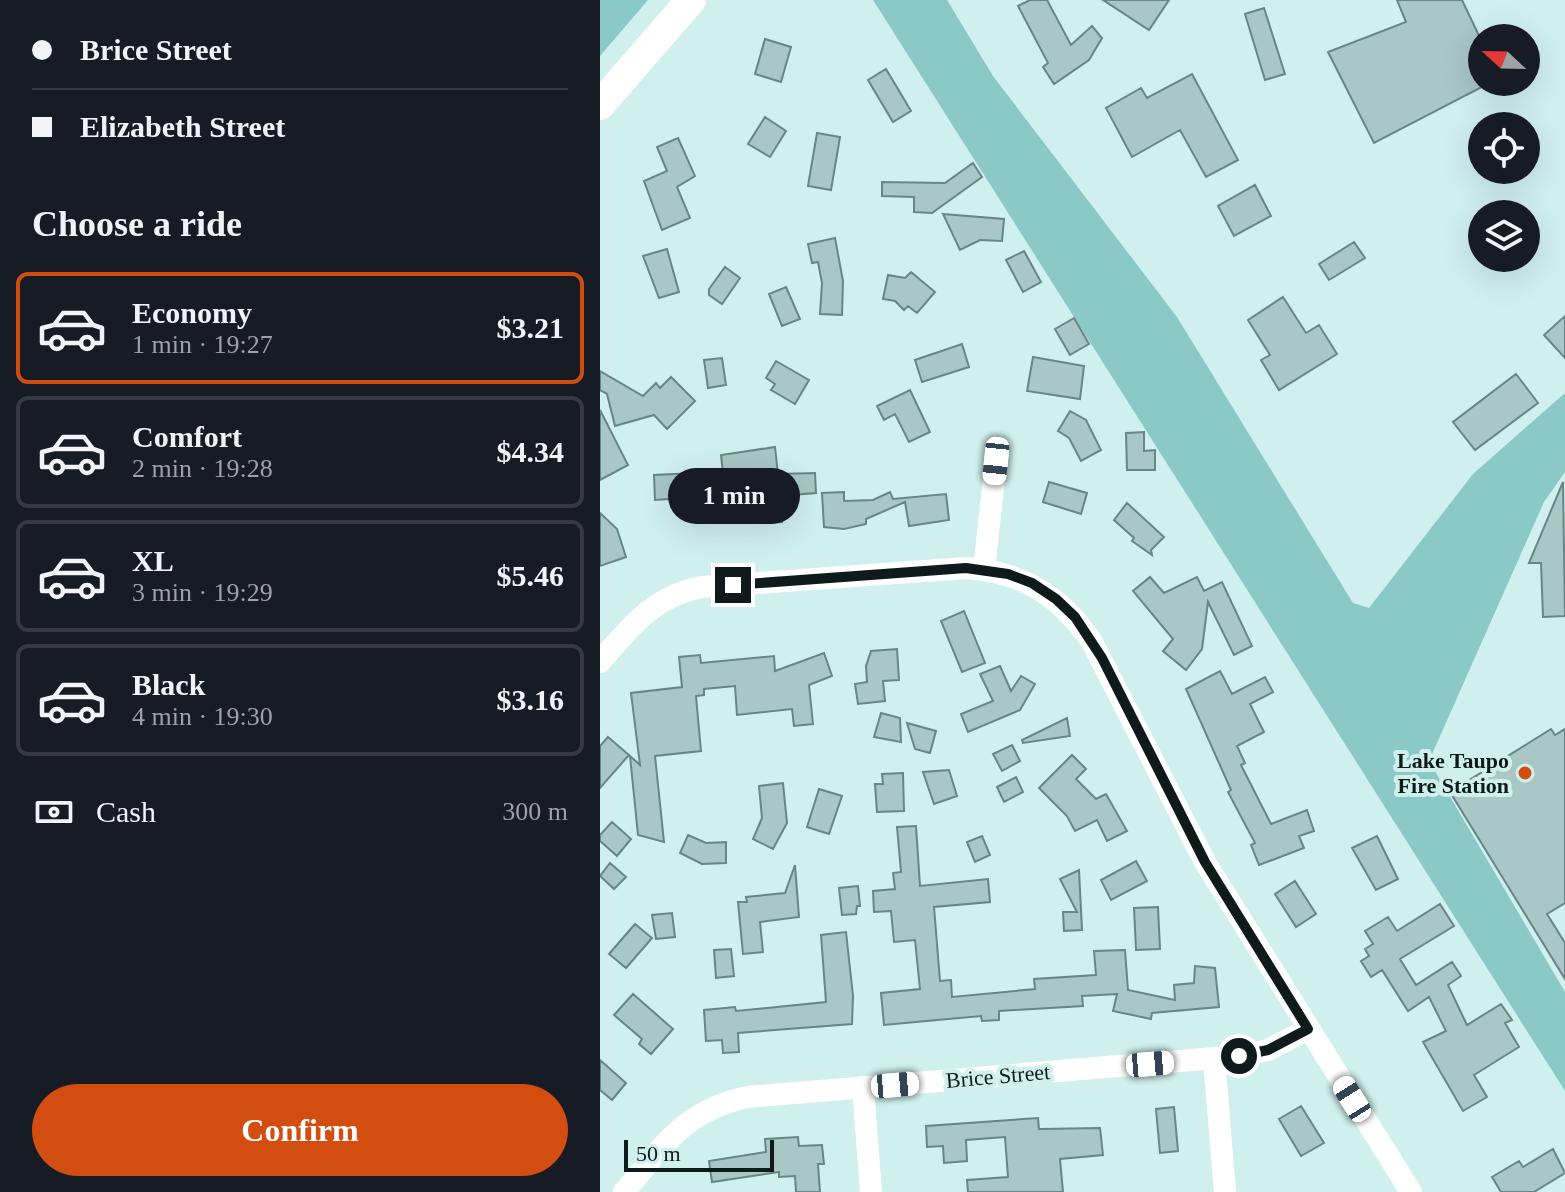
<!DOCTYPE html>
<html lang="en">
<head>
<meta charset="utf-8">
<style>
  body { margin:0; font-family:Georgia,serif; background:#20242c; color:#f1f3f6; height:100vh; display:flex; flex-direction:column; font-size:30px; white-space:nowrap }
  * { box-sizing:border-box; margin:0 }
  p { font-size:26px; color:#9ea1a6 }
  .icon { flex:none; width:44px; height:44px; fill:none; stroke:currentColor; stroke-width:2; stroke-linecap:round; stroke-linejoin:round }
  .map { position:relative; flex:1; overflow:hidden }
  .drawer { display:flex; flex-direction:column; background:#171b24; width:600px }
  .drawer>* { flex:none }
  .banner { display:grid; align-content:center; height:176px; padding:0 32px; background:#171b24 }
  .needle { width:52px; rotate:292deg }
  .tools { position:absolute; left:868px; top:24px; display:grid; gap:16px }
  .tools a { display:grid; place-items:center; width:72px; height:72px; border-radius:50%; background:#171b24; box-shadow:0 8px 32px #0002; font-size:40px }
  .scale { position:absolute; left:24px; bottom:20px; width:150px; box-sizing:border-box; padding-left:8px; border:4px solid #0f1b1a; border-top:0; font-size:22px; line-height:28px; white-space:nowrap; color:#0f1b1a; -webkit-text-stroke:6px #d0f0ed; paint-order:stroke }
  .end { position:absolute; width:36px; height:36px; margin:-18px; border:10px solid #0f1b1a; background:#fff; box-shadow:0 0 0 4px #fff }
  .from { border-radius:50% }
  .bubble { position:absolute; height:56px; border-radius:28px; background:#171b24; box-shadow:0 8px 32px #0002; font-size:26px; font-weight:800; line-height:56px; text-align:center }
  .car { position:absolute; width:24px; height:48px; margin:-24px -12px; border-radius:10px; box-shadow:0 0 6px 2px #0007; background:linear-gradient(#fff 24%,#345 0 40%,#fff 0 76%,#345 0 86%,#fff 0) }
  .banner b { display:flex; align-items:center; gap:28px; height:76px; font-size:30px }
  .banner b+b { border-top:2px solid #363941 }
  .banner i { width:20px; height:20px; background:#f1f3f6 }
  ul { padding:0; list-style:none }
  li { display:flex; align-items:center; gap:24px; height:112px; margin:0 16px 12px; padding:0 16px; border:4px solid #363941; border-radius:12px }
  li div { flex:1 }
  li b { display:block; font-size:30px }
  li em { font-style:normal; font-weight:800 }
  li.active { border-color:#d34d11 }
  li>.icon { width:72px; height:72px; stroke-width:1.5 }
  h2 { padding:0 32px; font-size:36px; line-height:96px }
  .pay { display:flex; align-items:center; gap:20px; height:88px; padding:0 32px; font-size:30px }
  .pay p { margin-inline-start:auto }
  .button { display:flex; gap:16px; margin-top:auto; padding:16px 32px }
  .button a { flex:1; height:92px; border-radius:48px; background:#d34d11; color:#fff; font-size:32px; font-weight:800; line-height:92px; text-align:center }
  main { display:flex; flex:1; min-height:0 }
  .map>svg:first-child { display:block }
</style>
</head>
<body>
<main>
<section class="drawer">
<div class="banner">
<b><i class="from"></i>Brice Street</b>
<b><i></i>Elizabeth Street</b>
</div>
<h2>Choose a ride</h2>
<ul>
<li class="active"><svg class="icon" aria-label="car" viewBox="0 0 24 24"><path d="M5 17H2v-5l4-1 3-4h7l3 4 3 1v5h-3M9 17h6M6 11h13"/><circle cx="7" cy="17" r="2"/><circle cx="17" cy="17" r="2"/></svg><div><b>Economy</b><p>1 min · 19:27</p></div><em>$3.21</em></li>
<li><svg class="icon" aria-label="car" viewBox="0 0 24 24"><path d="M5 17H2v-5l4-1 3-4h7l3 4 3 1v5h-3M9 17h6M6 11h13"/><circle cx="7" cy="17" r="2"/><circle cx="17" cy="17" r="2"/></svg><div><b>Comfort</b><p>2 min · 19:28</p></div><em>$4.34</em></li>
<li><svg class="icon" aria-label="car" viewBox="0 0 24 24"><path d="M5 17H2v-5l4-1 3-4h7l3 4 3 1v5h-3M9 17h6M6 11h13"/><circle cx="7" cy="17" r="2"/><circle cx="17" cy="17" r="2"/></svg><div><b>XL</b><p>3 min · 19:29</p></div><em>$5.46</em></li>
<li><svg class="icon" aria-label="car" viewBox="0 0 24 24"><path d="M5 17H2v-5l4-1 3-4h7l3 4 3 1v5h-3M9 17h6M6 11h13"/><circle cx="7" cy="17" r="2"/><circle cx="17" cy="17" r="2"/></svg><div><b>Black</b><p>4 min · 19:30</p></div><em>$3.16</em></li>
</ul>
<div class="pay"><svg class="icon" aria-label="cash" viewBox="0 0 24 24"><path d="M3 7h18v10H3z"/><circle cx="12" cy="12" r="2"/></svg>Cash<p>300 m</p></div>
<div class="button"><a>Confirm</a></div>
</section>
<div class="map">
<svg width="965" height="1192" viewBox="0 0 965 1192">
  <rect width="100%" height="100%" fill="#d0f0ed"/>
  <!-- green -->
  <path fill="#8ac9c5" d="M0,0H48L0,56Z
    M273,0H347L393,76L577,317L753,603L769,608L873,474L965,393V472L944,502L829,761L965,992V1091Z"/>
  <!-- building -->
  <path fill="#a8c7c5" stroke="#688683" stroke-width="2" d="M430,0H447L471,45L492,26L502,38L489,60L454,84L443,67L448,63L418,6Z
    M503,0H569L549,30Z
    M797,0H862L882,42V87L774,143L728,52L806,22Z
    M664,8L685,74L665,80L645,14Z
    M165,39L191,47L181,82L155,74Z
    M286,69L311,111L293,122L268,80Z
    M592,74L638,160L606,177L580,130L532,157L506,108L541,88L547,98Z
    M165,117L186,131L170,157L148,144Z
    M217,133L240,137L231,190L208,186Z
    M78,138L95,176L77,187L90,218L62,230L44,181L67,171L57,147Z
    M373,163L382,177L332,213L314,212V197L282,196V182L345,183Z
    M655,185L671,216L634,236L618,206Z
    M343,214L404,219L402,241L380,240L360,250Z
    M235,238L243,281L242,315L220,314L222,283L218,262L212,263L208,244Z
    M754,242L765,258L729,280L719,264Z
    M67,249L79,292L59,298L43,256Z
    M424,251L441,282L423,292L406,260Z
    M125,267L140,278L122,304L109,295V289Z
    M311,272L335,292L317,313L308,306L304,310L295,301L283,299L288,275L305,278Z
    M186,287L200,319L182,326L169,294Z
    M683,297L706,333L719,325L737,354L679,390L661,360L670,355L648,320Z
    M965,316V358L944,335Z
    M474,318L489,344L470,355L455,329Z
    M362,344L369,367L322,382L315,360Z
    M433,357L484,366L480,399L427,391Z
    M122,358L126,385L108,388L104,360Z
    M176,361L209,380L195,404L171,390L175,384L166,378Z
    M0,371L43,396L56,383L60,388L71,377L95,401L67,429L54,415L15,426L7,394L0,390Z
    M916,374L938,403L875,450L853,422Z
    M310,390L330,432L309,442L295,414L284,420L277,406Z
    M0,410L28,465L0,480Z
    M470,411L486,420L501,450L481,461L469,438L458,431Z
    M544,432V451L555,450V470H527L526,433Z
    M175,447L178,474L215,473L216,493L179,496L182,522L166,523L165,515L133,518L129,473H123L121,455Z
    M96,473L98,497L55,500L54,475Z
    M449,482L487,493L481,514L443,502Z
    M963,482L965,616L943,617L941,563H929Z
    M244,492V501L273,500L290,492L293,499L346,494L349,520L309,526L305,502L266,519V524L244,529L224,527L222,493Z
    M527,503L564,537L551,550L552,555L532,541L534,538L514,520Z
    M0,513L17,529L26,557L0,566Z
    M550,577L564,593L597,577L604,591L622,582L652,646L634,655L608,602L602,649L586,670L563,651L573,639L533,591Z
    M364,611L385,663L362,672L341,621Z
    M297,649L299,680L283,681L285,701L258,704L255,684L267,682L266,666L271,651Z
    M224,653L232,676L209,685L213,724L194,726L192,709L137,715L135,686L104,689V695L96,696L101,751L55,756L64,842L38,835L30,756L40,765L31,693L82,687L79,657L100,655L101,663L174,656L175,671Z
    M400,666L411,691L421,676L435,684L420,710L368,732L361,714L393,701L380,674Z
    M620,671L632,694L665,677L673,692L650,704L664,732L637,746L645,763L641,765L671,824L707,810L714,831L699,836L704,848L659,865L651,845L655,843L628,792L631,790L586,689Z
    M281,713L300,718L301,742L274,737Z
    M467,718L470,736L423,743L422,740Z
    M307,723L336,731L330,753L315,749Z
    M951,729L955,735L965,729V903L947,914L965,943V979L850,792Z
    M8,737L29,755L0,788V746Z
    M412,745L420,761L402,771L393,754Z
    M472,755L486,769L476,779L496,799L506,794L527,831L507,841L497,820L475,831L467,816L439,788Z
    M349,770L357,796L334,804L323,772Z
    M303,773L304,811L277,812L275,784H283L282,774Z
    M416,777L423,792L404,802L397,787Z
    M183,783L187,823L173,849L153,839L162,818L159,786Z
    M219,789L242,796L229,834L207,827Z
    M12,822L31,839L17,856L0,841V835Z
    M316,826L320,886L388,879L390,902L334,907L340,981L351,980L352,997L435,989L434,979L496,975L494,951L525,950L528,990L575,1000L574,985L594,983L595,966L615,968L619,1007L552,1013L551,1019L513,1011L517,994L482,996L483,1006L399,1011V1020L382,1021L381,1016L284,1025L281,993L320,989L315,940L294,942L291,911L274,912L273,891L295,889L293,873L301,872L297,827Z
    M88,835L106,843L126,842V863L102,864L80,853Z
    M382,836L390,855L375,862L367,842Z
    M777,836L798,879L776,890L752,848Z
    M536,861L547,881L511,900L501,880Z
    M10,863L26,877L14,889L0,876Z
    M195,865L199,917L160,922L163,952L143,954L138,902H147L146,897L185,893Z
    M479,870L482,930L464,931L463,912H477L460,879Z
    M695,881L716,914L696,927L675,894Z
    M258,886L260,906H257L256,914L242,915L239,888Z
    M840,904L854,926L800,959L816,985L852,962L861,976L848,985L867,1025L901,1004L912,1020L905,1023L919,1047L874,1075L887,1097L863,1111L823,1042L846,1031L829,997L808,1011L782,970L771,977L761,961L769,956L765,949L773,944L765,931L788,917L797,931Z
    M558,907L560,949L536,950L534,908Z
    M72,913L75,937L56,939L52,915Z
    M35,924L52,938L26,968L9,954Z
    M246,932L253,996L252,1024L138,1033L139,1052L123,1053L122,1040L106,1041L104,1010L135,1007L136,1011L226,1002L221,935Z
    M131,949L134,976L116,978L114,950Z
    M33,994L73,1029L51,1054L39,1044L42,1039L14,1015Z
    M0,1060L26,1083L12,1100L0,1090Z
    M701,1106L724,1143L701,1156L679,1119Z
    M574,1107L578,1151L560,1153L556,1109Z
    M438,1118L439,1129L500,1128L503,1155L460,1159L463,1192H368L367,1180L408,1177L405,1137L366,1140L367,1161L344,1163L343,1146L327,1147L326,1126Z
    M198,1137L199,1146L222,1145L224,1164H218L220,1192H196L195,1176L179,1177V1172L112,1182L109,1161L166,1152L165,1139Z
    M953,1149L965,1173L934,1192H901L892,1177L919,1161L923,1167Z"/>
  <g fill="none" stroke-linecap="round" stroke-linejoin="round">
    <!-- street -->
    <path stroke="#fff" stroke-width="22" d="M384,569L396,461
      M0,662C31,626 54,596 102,587L366,568C423,572 461,596 492,642L605,862L811,1192
      M614,1059L625,1192
      M263,1087L271,1192
      M24,1192C64,1145 84,1111 147,1097L639,1056L668,1050L708,1029"/>
    <!-- secondary -->
    <path stroke="#fff" stroke-width="30" d="M0,105L91,0"/>
  </g>
  <g fill="none" stroke-linecap="round" stroke-linejoin="round">
    <!-- route -->
    <path stroke="#0f1b1a" stroke-width="10" d="M133,585L366,568L408,574L432,583L456,599L475,617L502,658L605,862L708,1029L668,1050L639,1056"/>
  </g>
  <!-- markers -->
  <circle fill="#d34d11" stroke="#d0f0ed" stroke-width="3" cx="925" cy="773" r="8"/>
  <g text-anchor="middle" dominant-baseline="central" stroke-width="8" stroke-linejoin="round" paint-order="stroke">
    <!-- poi labels -->
    <g font-size="22" font-weight="bold" fill="#0f1b1a" stroke="#d0f0ed" text-anchor="end">
      <text x="909" y="760">Lake Taupo<tspan x="909" dy="25">Fire Station</tspan></text>
    </g>
    <!-- street labels -->
    <g font-size="22" fill="#0f1b1a" stroke="#d0f0ed">
      <text transform="translate(398 1076) rotate(-5)">Brice Street</text>
    </g>
  </g>
</svg>
<div class="tools">
<a><svg class="needle" viewBox="-14 -14 28 28"><path d="M0-13l5 13h-10z" fill="#e53935"/><path d="M0 13l5-13h-10z" fill="#9ea1a6"/></svg></a>
<a><svg class="icon" aria-label="locate" viewBox="0 0 24 24"><circle cx="12" cy="12" r="6"/><path d="M12 2v4M12 18v4M2 12h4M18 12h4"/></svg></a>
<a><svg class="icon" aria-label="layers" viewBox="0 0 24 24"><path d="M12 4l9 5-9 5-9-5zM3 14l9 5 9-5"/></svg></a>
</div>
<div class="scale">50 m</div>
<i class="end from" style="left:639px;top:1056px"></i>
<i class="end" style="left:133px;top:585px"></i>
<div class="bubble" style="left:68px;top:468px;width:132px">1 min</div>
<i class="car" style="left:396px;top:461px;rotate:186deg"></i>
<i class="car" style="left:550px;top:1064px;rotate:85deg"></i>
<i class="car" style="left:295px;top:1085px;rotate:85deg"></i>
<i class="car" style="left:752px;top:1099px;rotate:328deg"></i>
</div>
</main>
</body>
</html>
